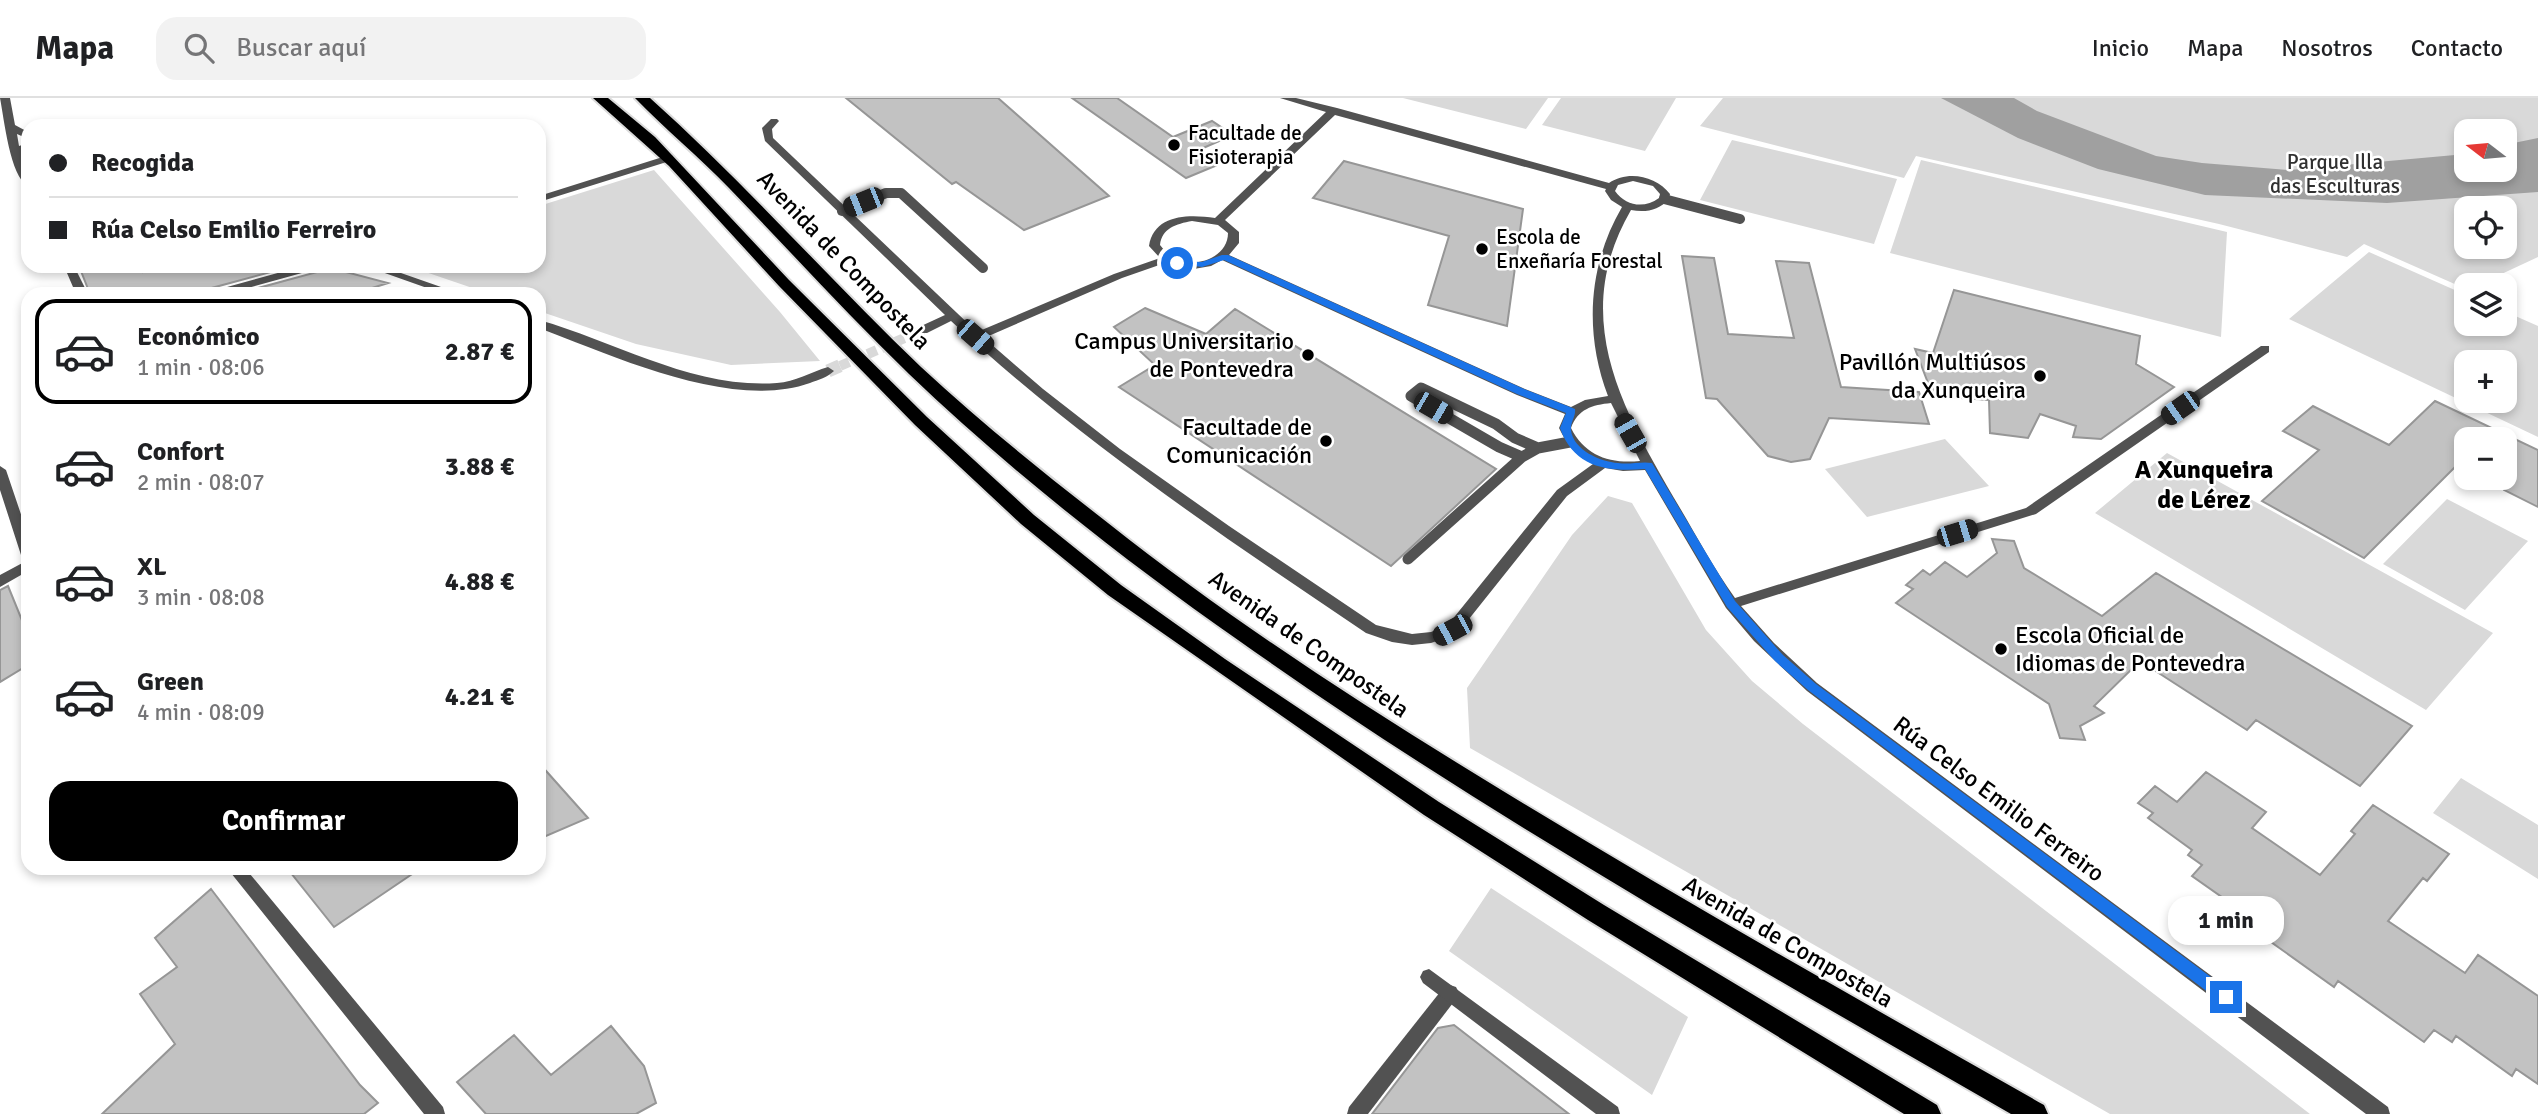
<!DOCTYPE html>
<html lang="es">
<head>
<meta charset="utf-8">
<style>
  body { margin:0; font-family:Signika,sans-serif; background:#f2f2f2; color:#202124; height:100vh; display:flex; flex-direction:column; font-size:26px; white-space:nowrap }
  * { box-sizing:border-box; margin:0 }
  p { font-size:23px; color:#757577 }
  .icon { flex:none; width:38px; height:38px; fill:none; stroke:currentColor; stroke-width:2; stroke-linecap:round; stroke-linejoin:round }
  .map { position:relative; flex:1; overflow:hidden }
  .panel { position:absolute; left:21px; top:189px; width:525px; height:588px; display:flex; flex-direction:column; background:#fff; border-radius:21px; box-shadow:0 4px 10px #0003 }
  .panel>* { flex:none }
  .banner { position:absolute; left:21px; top:21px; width:525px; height:154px; border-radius:21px; box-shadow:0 4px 10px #0003; display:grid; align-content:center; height:154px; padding:0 28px; background:#fff }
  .needle { width:46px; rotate:286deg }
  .buttons { position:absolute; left:2454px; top:21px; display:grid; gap:14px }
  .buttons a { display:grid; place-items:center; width:63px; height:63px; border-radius:14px; background:#fff; box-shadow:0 4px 10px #0003; font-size:35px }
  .end { position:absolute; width:32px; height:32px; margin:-16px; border:9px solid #1a73e8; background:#fff; box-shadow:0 0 0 4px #fff }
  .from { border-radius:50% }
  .bubble { position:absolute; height:49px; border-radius:21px; background:#fff; box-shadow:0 4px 10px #0003; font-size:23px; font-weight:800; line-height:49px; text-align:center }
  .car { position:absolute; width:21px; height:42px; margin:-21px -10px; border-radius:9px; box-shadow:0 0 5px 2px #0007; background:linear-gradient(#222 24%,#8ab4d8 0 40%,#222 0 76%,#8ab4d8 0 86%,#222 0) }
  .banner b { display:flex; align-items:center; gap:24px; height:66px; font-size:26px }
  .banner b+b { border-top:2px solid #e0e0e0 }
  .banner i { width:18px; height:18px; background:#202124 }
  ul { padding:12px 0 0; list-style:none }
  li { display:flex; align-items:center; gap:21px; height:105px; margin:0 14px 10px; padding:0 14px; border:4px solid transparent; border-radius:21px }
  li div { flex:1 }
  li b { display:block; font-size:26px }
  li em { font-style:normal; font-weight:800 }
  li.current { border-color:#000 }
  li>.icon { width:63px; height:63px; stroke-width:1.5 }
  .cta { display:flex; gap:14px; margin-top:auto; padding:14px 28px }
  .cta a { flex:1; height:80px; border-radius:21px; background:#000; color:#fff; font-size:28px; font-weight:800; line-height:80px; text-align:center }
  header { display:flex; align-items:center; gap:42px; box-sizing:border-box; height:98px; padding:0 35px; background:#fff; border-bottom:2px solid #e0e0e0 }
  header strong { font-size:33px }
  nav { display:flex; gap:38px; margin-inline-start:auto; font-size:24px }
  .search { width:490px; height:63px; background:#f2f2f2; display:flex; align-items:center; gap:18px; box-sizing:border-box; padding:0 24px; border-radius:21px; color:#757577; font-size:26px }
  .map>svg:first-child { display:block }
</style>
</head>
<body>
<header>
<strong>Mapa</strong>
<div class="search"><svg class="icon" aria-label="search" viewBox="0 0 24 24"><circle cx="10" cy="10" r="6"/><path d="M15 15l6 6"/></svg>Buscar aquí</div>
<nav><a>Inicio</a><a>Mapa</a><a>Nosotros</a><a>Contacto</a></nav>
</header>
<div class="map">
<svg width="2538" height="1016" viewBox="0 0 2538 1016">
  <rect width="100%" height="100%" fill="#fff"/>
  <!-- green -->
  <path fill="#d9d9d9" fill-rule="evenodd" d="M1403,0H1548L1526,31Z
    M1561,0H1676L1645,53L1542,27Z
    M1723,0H2538V159L2478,187H2466V191L2364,146L2347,159L2219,126L1916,58L1904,80L1700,28ZM2466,33H2504V72H2466ZM2466,110H2504V149H2466Z
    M1732,42L1897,81L1874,146L1700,102Z
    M1921,62L2227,134L2221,239L1890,155Z
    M654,72L780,214L820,263L731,267L636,246L539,213V196H490L408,168H539V108Z
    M2369,154L2466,197V226H2504V213L2538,228V339L2289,221ZM2466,264H2504V303H2466Z
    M1945,341L1989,388L1867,419L1825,371Z
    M2167,355L2493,535L2426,612L2095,415Z
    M1608,398L1632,405L1706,532L1752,583L1803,626L2310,1016H2110L1470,650L1467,590L1572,437Z
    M2447,401L2528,443L2465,512L2383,466Z
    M2461,680L2538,727V781L2433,715Z
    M1491,790L1688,919L1652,997L1449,853Z"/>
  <!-- water -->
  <path fill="#a0a0a0" d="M1941,0H2014L2037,13L2156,58L2202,65L2289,72L2466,56V72H2504V47L2538,40V94L2387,105L2205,97L2098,71L2018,40Z"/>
  <!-- building -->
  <path fill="#c2c2c2" stroke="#969696" stroke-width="2" d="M846,0H998L1109,98L1024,132L956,84L952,86Z
    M1072,0H1117L1173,39L1212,23L1233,37L1194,54L1215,68L1186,80Z
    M1344,63L1523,111L1507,228L1428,207L1449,138L1313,100Z
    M1682,158L1714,160L1728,236L1794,240L1776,163L1809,165L1841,289L1919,294L1929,326L1829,320L1810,361L1791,364L1768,358L1717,301L1706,300Z
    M79,168H141L143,174L165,168H293L208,191L204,196H90Z
    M323,168L388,185L353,196H236L321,173Z
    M1954,192L2140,238L2136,266L2174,289L2101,341L2073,339L2076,328L2040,316L2028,340L1990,335L1989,302L1933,298L1915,251L1933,255Z
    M1145,210L1206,236L1235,211L1496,371L1391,468L1119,289L1155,267L1114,229Z
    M2435,303L2538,352V409L2504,392V341H2466V373L2456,368L2364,460L2262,403L2319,352L2283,333L2313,308L2389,347Z
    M1992,441L2014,443L2024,470L2102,518L2156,475L2412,628L2360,688L2256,622L2247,632L2140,563L2094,608L2104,615L2080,628L2085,642L2060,640L2049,606L1896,505L1913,491L1906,487L1923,472L1930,477L1945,464L1967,479L1997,455Z
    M8,488L28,537V567L0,584V492Z
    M539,665L588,720L539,741Z
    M2206,674L2266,714L2252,730L2320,777L2355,736L2351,733L2373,707L2449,756L2427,783L2423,780L2388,823L2465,875L2478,857L2538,898V986L2516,971L2512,978L2456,938L2452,944L2434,932L2424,944L2338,883L2334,889L2264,839L2270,833L2192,778L2202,767L2188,757L2192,752L2148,720L2153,715L2138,705L2155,688L2177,704Z
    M287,770H421L334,829Z
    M211,791L360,987L378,1005L364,1016H102L175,946L140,896L177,869L155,840Z
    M1454,927L1569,1016H1372L1438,930Z
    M611,928L644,968L656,1005L636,1016H486L457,984L514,937L551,977Z"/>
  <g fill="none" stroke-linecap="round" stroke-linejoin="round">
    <!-- minor-tunnel-far1 -->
    <path stroke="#d9d9d9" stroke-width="10" stroke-dasharray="10 5" stroke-linecap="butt" d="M840,268L923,232"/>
    <!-- minor-tunnel -->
    <path stroke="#d9d9d9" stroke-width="13" stroke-dasharray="13 7" stroke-linecap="butt" d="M828,273L844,266"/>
    <!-- trunk casing -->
    <g stroke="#dbdbdb" stroke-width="4">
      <path id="trunk" d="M593,0H608L655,39L789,182L927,319L1034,417L1121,487L1225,561L1439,704L1604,807L1937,1007L1941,1016H1904L1588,822L1424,717L1108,497L1021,426L915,327L779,188L669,68Z
        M635,0H650C745,85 829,181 921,269C980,324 1044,375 1108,425C1233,524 1367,610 1503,693C1681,802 1863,904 2044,1007L2048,1016H2011C1749,865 1485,717 1238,542C1125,463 1008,371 909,276C847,216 789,152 729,90C699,59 665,31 635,0Z"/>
    </g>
    <!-- service-far1 -->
    <path stroke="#525252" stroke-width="10" d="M1664,101L1740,121
      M842,113L886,95H901L983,170"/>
    <!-- service -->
    <path stroke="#525252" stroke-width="11" d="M1522,359L1499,349L1411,298L1421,290L1496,326L1515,340L1538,350
      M1408,461L1522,359L1538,350L1570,344"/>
    <!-- pedestrian -->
    <path fill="#525252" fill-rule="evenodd" d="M1450,887L1456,889L1459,895L1456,901L1368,1016H1347L1349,1009L1444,889Z"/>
    <!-- minor -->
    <path fill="#525252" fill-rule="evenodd" d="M0,0H10L15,27L28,34V41L17,36L19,48L28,45V52L21,55L28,74V88C10,79 4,20 0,0Z
      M1280,0H1296L1337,10L1609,85C1628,72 1656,78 1670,96L1669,101C1659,112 1646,115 1631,112C1570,217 1620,307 1674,400C1694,433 1712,468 1735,500L2026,410L2261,248H2269V254L2036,416L1741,508L1774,545L1817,585L2388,1009L2390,1016H2366L1807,593L1754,543L1726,510L1645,372L1623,373L1605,370L1567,398L1457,536L1431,545L1412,547L1392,544L1366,535C1222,438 1078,341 951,223L927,235H919V229L945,217L765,43L762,30L771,21H777L779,23L772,31L773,40L977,234L1114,176L1160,160L1149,148C1154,116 1189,116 1215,120L1326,14ZM1335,17L1606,91L1605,93L1611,102L1622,109C1588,167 1584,235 1608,298L1585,302L1571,309L1525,291L1229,157L1239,145V134L1225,122ZM1633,83L1653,88L1660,96L1659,100C1644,111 1626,108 1615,93L1618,87ZM1192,123L1218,127L1228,135C1228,159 1197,170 1177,162C1170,159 1165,153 1160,147C1162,130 1176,126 1192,123ZM1222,162L1517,297L1565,316L1559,330C1567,347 1576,358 1593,366L1557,392L1447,528L1431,534L1412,536L1376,527L1229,428L1120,351L1043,291L984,240L1122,180L1165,165L1188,172L1211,168ZM1611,305L1640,363C1610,366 1585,358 1571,330C1578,311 1592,307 1611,305Z
      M669,57L673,58V62L539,104V98Z
      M64,168H74L88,196H76Z
      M303,168H321L320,170L226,196H207L209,194Z
      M365,168H381L461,196H444Z
      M539,222C617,244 693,291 777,285C795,284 811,274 828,269L834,273C828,279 818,282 810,285C731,313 614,258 539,230Z
      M28,462V473L0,489V477Z
      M1429,871L1618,1009L1620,1016H1596L1423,885L1420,879L1423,873Z"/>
    <!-- tertiary -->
    <path fill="#525252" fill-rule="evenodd" d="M0,368L6,372L28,437V462L21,457L0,392Z
      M227,770H245L443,1009L445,1016H424Z"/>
    <!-- trunk -->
    <use href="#trunk" fill="#000" fill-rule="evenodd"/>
  </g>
  <!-- route -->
  <path fill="#1a73e8" d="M1222,157H1228L1524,291L1575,311C1576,318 1570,325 1571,332C1573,352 1601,364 1618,365C1630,367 1641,363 1652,365L1735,503L1783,557L1816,586L2231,894V904H2221L1808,592L1775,563L1727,509L1645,371C1608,374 1574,370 1560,330L1566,315L1517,296L1224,162L1202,169L1173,165L1177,163L1202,164Z"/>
  <!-- markers -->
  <g fill="#000" stroke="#fff" stroke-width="2.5">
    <circle cx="1174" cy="47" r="7"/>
    <circle cx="1482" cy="151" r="7"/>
    <circle cx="1308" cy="257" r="7"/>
    <circle cx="2040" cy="278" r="7"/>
    <circle cx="1326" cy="343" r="7"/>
    <circle cx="2001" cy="551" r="7"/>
  </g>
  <g text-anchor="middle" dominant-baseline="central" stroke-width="5" stroke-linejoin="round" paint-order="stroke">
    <!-- far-poi labels -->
    <g font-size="21" fill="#000" stroke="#fff" text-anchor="start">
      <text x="1188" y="35">Facultade de<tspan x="1188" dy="24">Fisioterapia</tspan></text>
      <text x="1496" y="139">Escola de<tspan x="1496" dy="24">Enxeñaría Forestal</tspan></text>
    </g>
    <!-- far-park labels -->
    <g font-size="21" fill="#303030" stroke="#fff">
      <text x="2335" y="64">Parque Illa<tspan x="2335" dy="24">das Esculturas</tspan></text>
    </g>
    <!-- street labels -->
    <g font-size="24" fill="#000" stroke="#fff">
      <text transform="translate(844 162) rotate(46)">Avenida de Compostela</text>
      <text transform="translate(1309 546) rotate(35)">Avenida de Compostela</text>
      <text transform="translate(1999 701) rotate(37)">Rúa Celso Emilio Ferreiro</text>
      <text transform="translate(1788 844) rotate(30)">Avenida de Compostela</text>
    </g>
    <!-- poi labels -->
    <g font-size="24" fill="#000" stroke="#fff" text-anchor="end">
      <text x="1294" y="243">Campus Universitario<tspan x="1294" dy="28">de Pontevedra</tspan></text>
      <text x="2026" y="264">Pavillón Multiúsos<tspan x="2026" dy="28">da Xunqueira</tspan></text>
      <text x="1312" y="329">Facultade de<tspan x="1312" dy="28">Comunicación</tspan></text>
      <text x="2015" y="537" text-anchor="start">Escola Oficial de<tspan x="2015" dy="28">Idiomas de Pontevedra</tspan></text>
    </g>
    <!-- neighbourhood labels -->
    <g font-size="26" font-weight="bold" fill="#000" stroke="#fff">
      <text x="2204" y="372">A Xunqueira<tspan x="2204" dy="30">de Lérez</tspan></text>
    </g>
  </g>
</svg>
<div class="buttons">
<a><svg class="needle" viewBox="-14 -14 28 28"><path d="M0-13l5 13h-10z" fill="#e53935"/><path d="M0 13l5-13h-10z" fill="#757577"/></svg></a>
<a><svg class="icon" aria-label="locate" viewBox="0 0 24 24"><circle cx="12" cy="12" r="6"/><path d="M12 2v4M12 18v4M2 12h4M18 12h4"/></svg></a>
<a><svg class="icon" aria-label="layers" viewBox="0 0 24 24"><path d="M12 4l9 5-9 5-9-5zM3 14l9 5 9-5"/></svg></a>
<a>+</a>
<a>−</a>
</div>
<i class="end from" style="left:1177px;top:165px"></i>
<i class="end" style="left:2226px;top:899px"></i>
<div class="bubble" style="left:2168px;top:798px;width:116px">1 min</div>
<i class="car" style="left:863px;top:104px;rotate:248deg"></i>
<i class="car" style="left:975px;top:239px;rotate:131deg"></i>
<i class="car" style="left:1433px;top:310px;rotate:120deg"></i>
<i class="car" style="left:2180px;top:310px;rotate:235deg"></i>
<i class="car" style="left:1630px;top:335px;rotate:330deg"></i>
<i class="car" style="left:1957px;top:435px;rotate:73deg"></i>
<i class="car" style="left:1452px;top:532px;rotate:242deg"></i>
<div class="banner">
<b><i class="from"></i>Recogida</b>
<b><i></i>Rúa Celso Emilio Ferreiro</b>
</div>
<section class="panel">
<ul>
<li class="current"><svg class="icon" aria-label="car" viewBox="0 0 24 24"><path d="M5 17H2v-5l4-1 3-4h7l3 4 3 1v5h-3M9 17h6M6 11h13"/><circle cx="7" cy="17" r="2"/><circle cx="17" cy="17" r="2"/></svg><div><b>Económico</b><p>1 min · 08:06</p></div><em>2.87 €</em></li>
<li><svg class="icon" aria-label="car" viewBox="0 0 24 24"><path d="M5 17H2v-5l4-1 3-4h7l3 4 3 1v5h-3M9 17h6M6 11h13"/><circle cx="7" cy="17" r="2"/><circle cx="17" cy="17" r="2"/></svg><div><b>Confort</b><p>2 min · 08:07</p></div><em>3.88 €</em></li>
<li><svg class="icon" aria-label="car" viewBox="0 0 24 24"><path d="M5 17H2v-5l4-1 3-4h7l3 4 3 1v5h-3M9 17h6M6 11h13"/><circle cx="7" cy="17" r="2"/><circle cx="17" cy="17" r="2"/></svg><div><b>XL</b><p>3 min · 08:08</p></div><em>4.88 €</em></li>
<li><svg class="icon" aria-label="car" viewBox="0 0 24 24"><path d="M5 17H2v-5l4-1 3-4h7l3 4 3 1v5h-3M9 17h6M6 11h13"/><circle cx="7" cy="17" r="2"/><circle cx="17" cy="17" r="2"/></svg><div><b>Green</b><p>4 min · 08:09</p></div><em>4.21 €</em></li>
</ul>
<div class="cta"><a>Confirmar</a></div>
</section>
</div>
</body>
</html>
